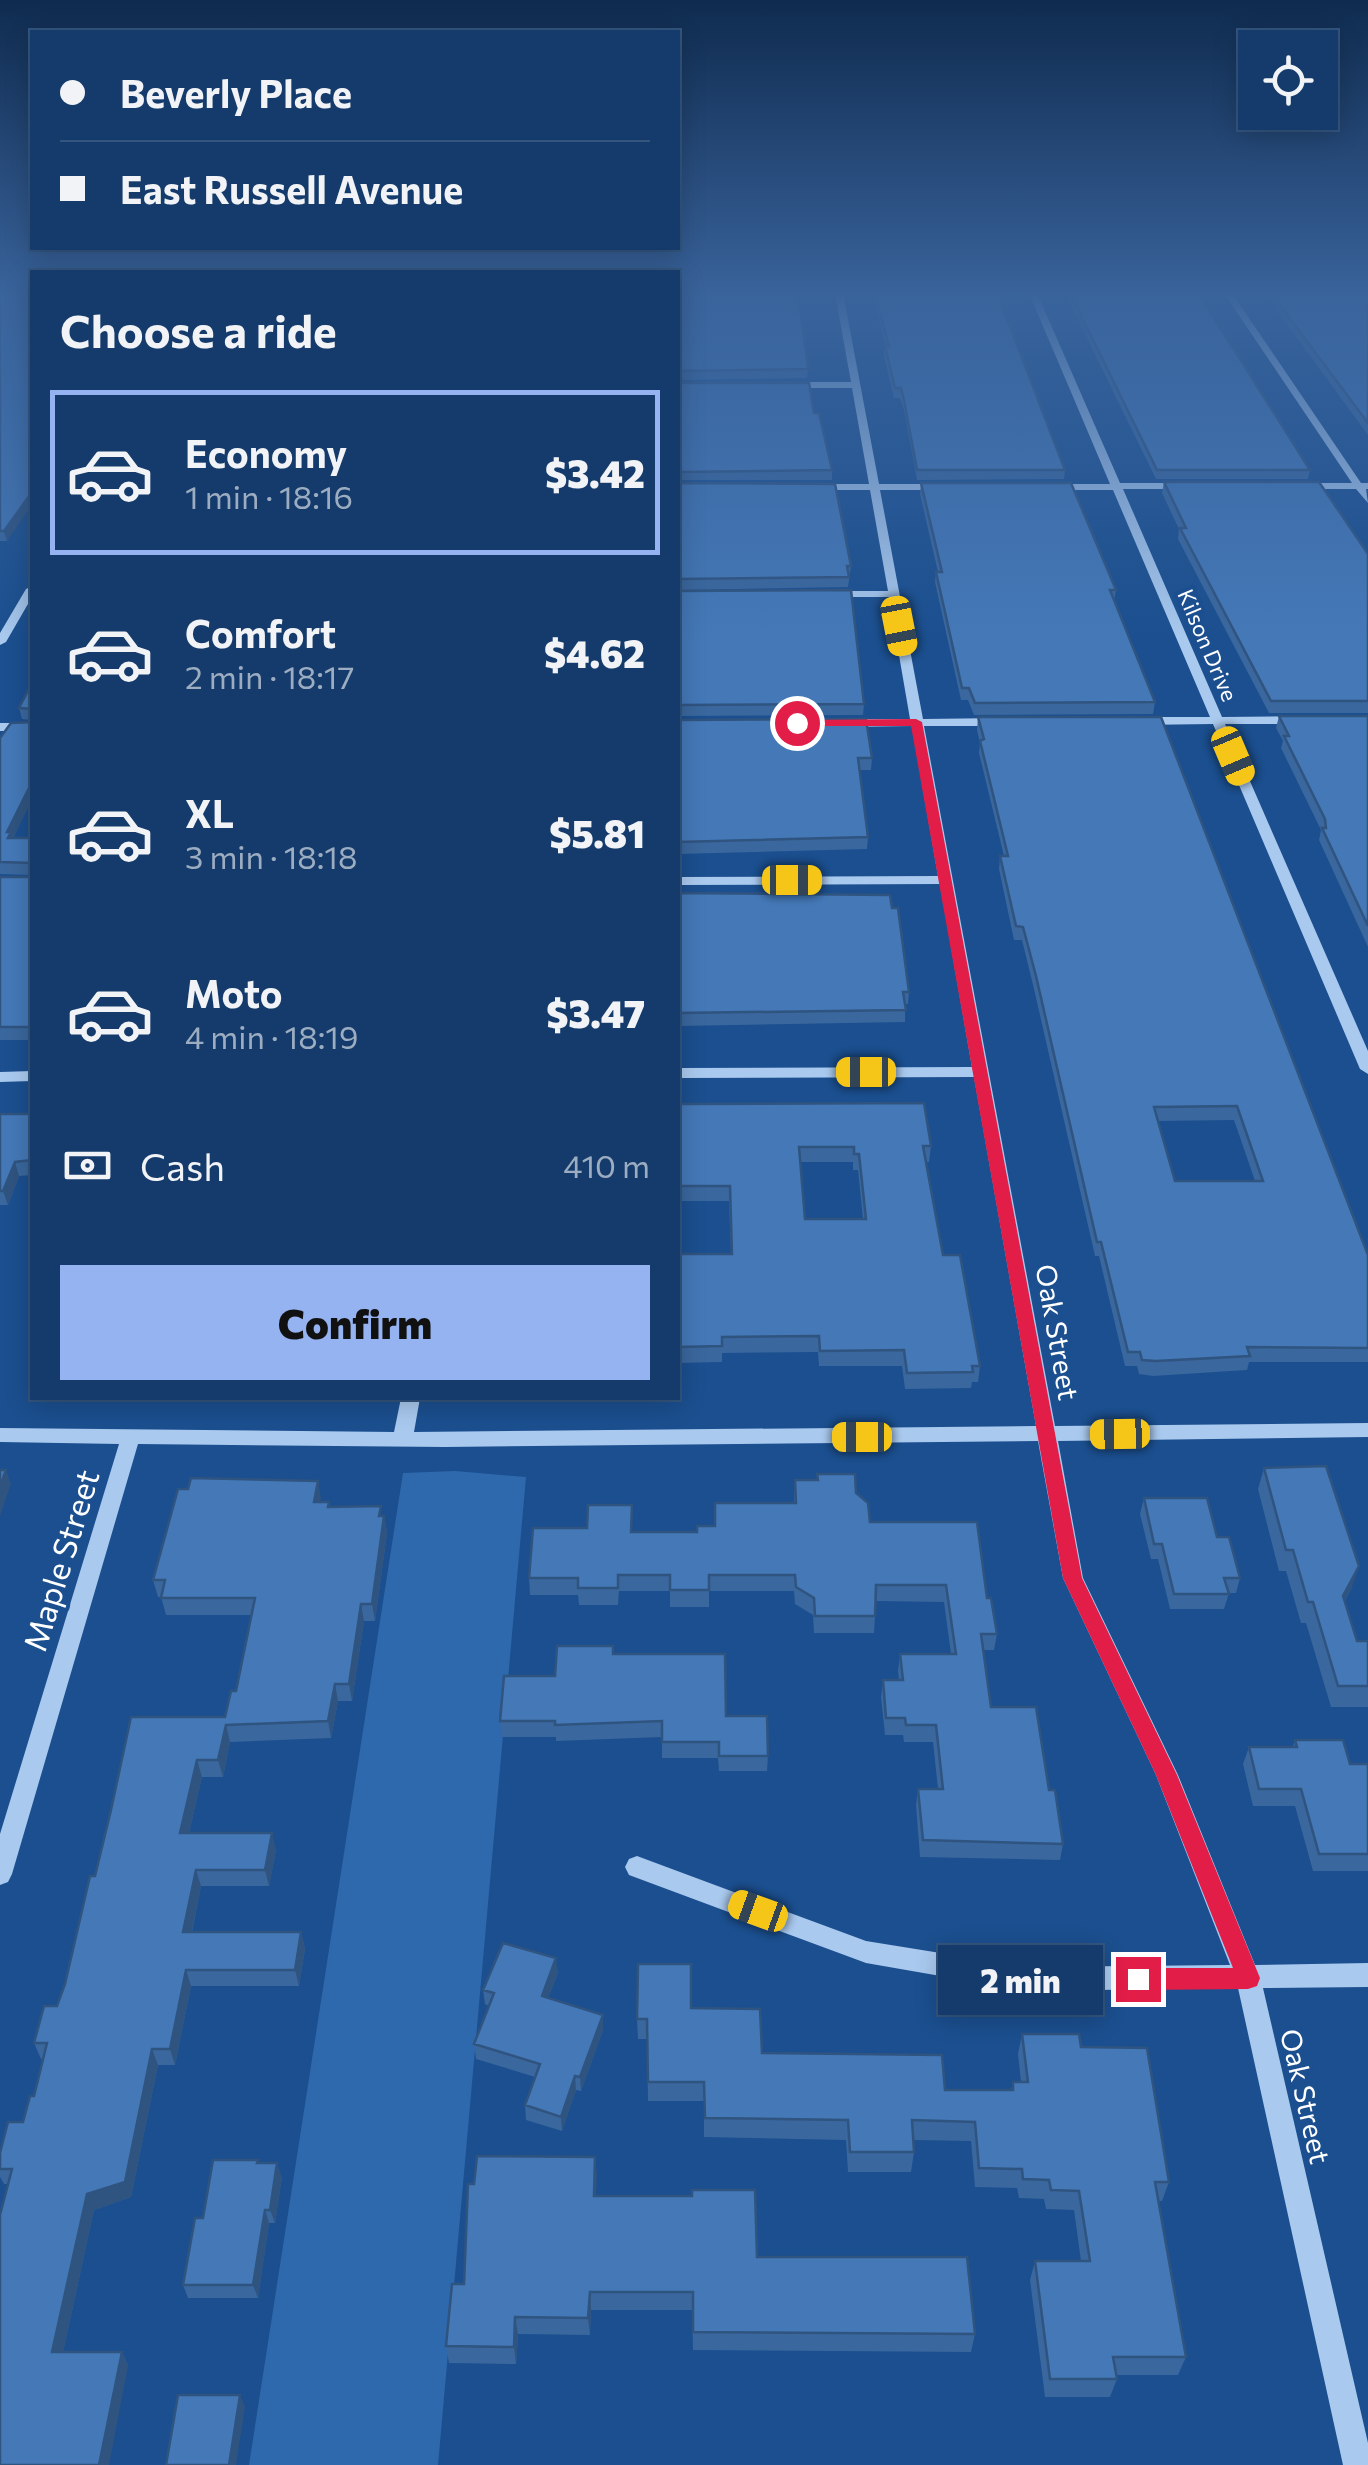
<!DOCTYPE html>
<html lang="en">
<head>
<meta charset="utf-8">
<style>
  body { margin:0; font-family:Commissioner,sans-serif; background:#214673; color:#f1f3f6; height:100vh; display:flex; flex-direction:column; font-size:38px; white-space:nowrap }
  * { box-sizing:border-box; margin:0 }
  p { font-size:32px; color:#9dadc1 }
  .icon { flex:none; width:55px; height:55px; fill:none; stroke:currentColor; stroke-width:2; stroke-linecap:round; stroke-linejoin:round }
  .map { position:relative; flex:1; overflow:hidden }
  .side { position:absolute; left:30px; top:270px; width:650px; height:1130px; display:flex; flex-direction:column; background:#143b6b; border-radius:0px; box-shadow:0 5px 25px #0003,0 0 0 2px #33557e }
  .side>* { flex:none }
  .hud { position:absolute; left:30px; top:30px; width:650px; height:220px; border-radius:0px; box-shadow:0 5px 25px #0003,0 0 0 2px #33557e; display:grid; align-content:center; height:220px; padding:0 30px; background:#143b6b }
  .fabs { position:absolute; left:1238px; top:30px; display:grid; gap:20px }
  .fabs a { display:grid; place-items:center; width:100px; height:100px; border-radius:0px; background:#143b6b; box-shadow:0 5px 25px #0003,0 0 0 2px #33557e; font-size:50px }
  .end { position:absolute; width:45px; height:45px; margin:-22px; border:12px solid #e11d48; background:#fff; box-shadow:0 0 0 5px #fff }
  .from { border-radius:50% }
  .bubble { position:absolute; height:70px; border-radius:0px; background:#143b6b; box-shadow:0 5px 25px #0003,0 0 0 2px #33557e; font-size:32px; font-weight:800; line-height:70px; text-align:center }
  .car { position:absolute; width:30px; height:60px; margin:-30px -15px; border-radius:12px; box-shadow:0 0 8px 2px #0007; background:linear-gradient(#f5c518 24%,#345 0 40%,#f5c518 0 76%,#345 0 86%,#f5c518 0) }
  .hud b { display:flex; align-items:center; gap:35px; height:95px; font-size:38px }
  .hud b+b { border-top:2px solid #33557e }
  .hud i { width:25px; height:25px; background:#f1f3f6 }
  ul { padding:0; list-style:none }
  li { display:flex; align-items:center; gap:30px; height:165px; margin:0 20px 15px; padding:0 10px; border:5px solid transparent; border-radius:0px }
  li div { flex:1 }
  li b { display:block; font-size:38px }
  li em { font-style:normal; font-weight:800 }
  li.on { border-color:#95b2f1 }
  li>.icon { width:90px; height:90px; stroke-width:1.5 }
  h2 { padding:0 30px; font-size:45px; line-height:120px }
  .pay { display:flex; align-items:center; gap:25px; height:110px; padding:0 30px; font-size:38px }
  .pay p { margin-inline-start:auto }
  .button { display:flex; gap:20px; margin-top:auto; padding:20px 30px }
  .button a { flex:1; height:115px; border-radius:0px; background:#95b2f1; color:#111; font-size:40px; font-weight:800; line-height:115px; text-align:center }
  .map>svg:first-child { display:block }
</style>
</head>
<body>
<div class="map">
<svg width="1368" height="2465" viewBox="0 0 1368 2465">
  <rect width="100%" height="100%" fill="#1b4f8f"/>
  <!-- green -->
  <path fill="#2e69ad" d="M455,1471L526,1477L438,2465H249L403,1473Z"/>
  <g fill="none" stroke-linecap="round" stroke-linejoin="round">
    <!-- minor -->
    <path fill="#a9c9ee" fill-rule="evenodd" d="M835,293H843L879,484H942L947,487L942,490H880L923,719L1002,718L1008,722L1002,726H924L1055,1426L1368,1423V1437L1058,1441L1083,1578L1178,1775L1255,1965L1368,1963V1987L1263,1988L1368,2443V2465H1343L1238,1988L1027,1991L866,1963L629,1875L625,1867L629,1859L637,1856L866,1941L1027,1967L1230,1965L1156,1775L1063,1578L1038,1441L445,1447L138,1444L12,1874L8,1882L0,1885V1834L119,1444L0,1442V1428L394,1432L401,1398H420L414,1432L1036,1426L974,1077L678,1078V1068L972,1067L940,884L678,885V877L938,876L912,726L843,727L837,723L843,719H910L889,597H828L822,594L828,591H888L870,490H813L808,487L813,484H869L852,388H788L784,385L788,382H851Z
      M1029,293H1037L1120,483H1187L1192,486L1187,489H1123L1222,717L1302,716L1308,720L1302,724H1225L1368,1051V1074L1360,1069L1213,724L1138,725L1132,721L1138,717H1210L1113,490H1048L1043,487L1048,484H1110Z
      M1224,293H1232L1361,483H1368V489H1366L1368,503L1356,489H1298L1293,486L1298,483H1352Z
      M32,586V597L6,642L0,645V633L26,589Z
      M0,723H32V731H0Z
      M32,1071V1081L0,1082V1072Z"/>
  </g>
  <!-- wall -->
  <path fill="#3a679d" fill-rule="evenodd" d="M0,293L7,541H0Z
    M678,293L808,369L807,378L678,380Z
    M872,293H997L1065,470L1064,479L917,480L904,410L900,398H894L884,355L885,346H886Z
    M1065,293H1198L1310,470L1308,479H1156Z
    M1264,293H1368V435Z
    M678,383L814,413L832,470V480H678V482Z
    M1164,482L1368,554V713H1269L1178,539L1179,529L1162,493Z
    M678,483L851,566L848,587L678,590Z
    M921,483L1116,590L1114,601L1155,702L1153,714L974,715L968,700H961L935,582L936,572H938L920,494Z
    M678,591L864,704L863,715L678,716V718Z
    M32,683V799L13,838H32V1040H0V877H29L31,875L0,874V738L32,722V720L22,719L19,708Z
    M1279,716H1368V947L1319,840L1321,830L1281,748L1283,741L1276,728Z
    M978,717L1368,1255V1362H1249L1247,1370L1153,1376L1139,1374L1137,1366H1125L1099,1256H1095L1034,989L1022,940H1014L999,869L1000,856H1004L979,753L980,743L977,730ZM1234,1120L1255,1181H1175L1158,1121Z
    M678,720L872,758L871,770H860L868,837L867,849L678,854Z
    M678,893L909,992L908,1004H905V1022L678,1026Z
    M678,1104L931,1146L929,1162H926L943,1255L980,1366L978,1382H972L971,1388L905,1389L902,1366H819L818,1352L722,1353V1362L678,1363V1254H731L729,1201H678ZM800,1162H853V1170H858L863,1219H805Z
    M0,1114H32V1175L19,1176L8,1205H0Z
    M1264,1468L1352,1587L1345,1601L1357,1641H1368V1707H1331L1306,1623H1301L1286,1571H1279L1258,1489Z
    M795,1480L856,1493L870,1522L987,1598L997,1634L994,1650H983L991,1707L1049,1790L1063,1844L1060,1860L920,1857L916,1805L918,1789H938L933,1742H904L903,1735H885L881,1697L883,1680H899L898,1671L900,1654H951L944,1602L876,1601L874,1633H814L813,1615L795,1604L794,1591H709V1607H670V1591H619L618,1605H579L578,1595H530L529,1578L587,1528L632,1532H697L794,1503Z
    M318,1481L320,1502H329L330,1507L384,1516L387,1533L375,1621H364L352,1701H338L331,1738L230,1742L223,1777H202L189,1833L276,1850L269,1886H201L192,1932H301L305,1949L299,1986H191L175,2065H158L131,2197L94,2210L63,2352H122L128,2366L0,2465L8,2184H4L0,2177V2153L23,2122L34,2096L43,2059H41L34,2043L57,2006L65,1984L95,1876L225,1717L236,1691L251,1615H166L161,1597H158L153,1580Z
    M1144,1498L1217,1537L1240,1578L1236,1593H1229L1224,1609H1170L1158,1559H1151L1140,1514Z
    M613,1654L726,1716L768,1756L767,1771H719L718,1758H662V1737L556,1741V1737H502L500,1721L555,1676Z
    M1295,1740L1350,1764H1368V1871H1313L1295,1806H1253L1243,1764L1249,1747H1293Z
    M558,1973L548,1998L603,2030L581,2091L576,2090L562,2131L526,2120L525,2105L535,2077L476,2059L474,2044L489,2006L485,2004L483,1990Z
    M691,2008L762,2053L945,2090H1011L1013,2082H1021L1018,2054L1022,2034L1081,2047L1169,2182L1162,2201H1158L1186,2357L1178,2375H1116L1117,2379L1110,2397H1045L1030,2280L1035,2261H1081L1074,2210L1046,2209L1044,2199L1019,2198L1017,2188L975,2187L971,2141L913,2140L914,2152L911,2172H848L846,2140L704,2137V2101H648L647,2039H638L637,2019Z
    M595,2157L596,2196L757,2257L975,2334L971,2352L693,2350L692,2310H591L590,2335L518,2334L516,2364L449,2363L446,2346L464,2284L474,2184Z
    M258,2160L259,2163L282,2177L275,2223H269L258,2298H188L183,2285L203,2218Z"/>
  <!-- shaded-wall -->
  <path fill="#305480" d="M32,492V505L7,541L4,531Z
    M32,782V799L13,838L12,850L7,832Z
    M15,1162L19,1176L8,1205L3,1191Z
    M6,1470L11,1484L0,1516V1487Z
    M318,1481L321,1498L317,1519L314,1502Z
    M384,1516L387,1533L375,1621L372,1604Z
    M1359,1566L1352,1587L1336,1617L1343,1596Z
    M361,1604L364,1621L352,1701L349,1684Z
    M335,1684L338,1701L331,1738L328,1721Z
    M226,1725L230,1742L223,1777L218,1760Z
    M197,1760L202,1777L185,1850L180,1833Z
    M272,1833L276,1850L269,1886L265,1870Z
    M196,1870L201,1886L188,1949L183,1932Z
    M301,1932L305,1949L299,1986L295,1970Z
    M556,1958L558,1973L543,2011L542,1996Z
    M186,1970L191,1986L175,2065L170,2049Z
    M603,2015V2030L581,2091L580,2077Z
    M152,2049L158,2065L131,2197L94,2210L60,2366L52,2352L87,2194Z
    M575,2076L576,2090L562,2131L561,2117Z
    M595,2157L597,2175L595,2215L594,2196Z
    M277,2163L282,2177L275,2223L270,2210Z
    M265,2210L269,2223L258,2298L253,2285Z
    M590,2292L591,2310L590,2335L588,2318Z
    M515,2317L518,2334L516,2364L514,2347Z
    M122,2352L128,2366L109,2465H99Z
    M240,2395L245,2407L236,2465H229Z"/>
  <!-- building -->
  <path fill="#4478b7" stroke="#305480" stroke-width="2.5" fill-rule="evenodd" d="M0,293H32V492L4,531H0Z
    M678,293H798L808,369L678,371Z
    M875,293H997L1065,470H917L904,400L901,388H895L885,346H889Z
    M1070,293H1198L1310,470H1157Z
    M1271,293H1368V423Z
    M678,383H809L814,413H819L832,470L678,472Z
    M1164,482H1319L1368,554V701H1271L1180,528H1186Z
    M678,483L835,484L851,566H847L849,577L678,579Z
    M921,483H1071L1116,590H1110L1155,702L975,703L969,688H962L936,572H942Z
    M851,590L864,704L678,705V706V591Z
    M32,683V782L7,832H11L8,838H32V872V863L0,862V738L11,723L32,722V709L19,708Z
    M1279,716H1368V926L1322,828H1326L1325,819L1284,736H1289Z
    M978,717H1161L1368,1255V1348L1247,1347L1250,1356L1156,1361L1142,1360L1140,1352H1128L1101,1242H1097L1036,976L1023,927L1016,926L1000,856H1008L980,741L984,739ZM1237,1106L1263,1181H1175L1154,1107Z
    M866,719L872,758H858L868,837L678,842V720Z
    M32,874V1023L29,1027H0V877H29Z
    M678,893L890,895L892,908H898L909,992H903L906,1010L678,1013Z
    M924,1103L931,1146H923L943,1255H960L980,1366H972L973,1372L907,1373L904,1350L820,1351L819,1336L722,1337V1346L678,1347V1254H732L730,1186H678V1104ZM799,1147H854V1154H859L866,1219H805Z
    M0,1114H32V1160L15,1162L3,1191H0Z
    M1326,1466L1359,1566L1343,1596L1357,1641H1368V1686H1338L1313,1602H1308L1293,1550H1286L1264,1468Z
    M0,1470H6L0,1487Z
    M817,1474H855L856,1493L868,1503L870,1522H977L987,1598H991L997,1634H981L991,1707H1036L1049,1790H1055L1063,1844L923,1840L918,1789H943L936,1725H906L905,1718H886L883,1680H903L900,1654H956L946,1585H876L875,1616H815L814,1598L796,1587L795,1575H709V1590H670V1575H618V1588H578V1578H529L533,1528H587L588,1505H632L631,1532H697V1526H715V1503H796L795,1480H818Z
    M191,1478L318,1481L314,1502H329L328,1507L381,1506L379,1516H384L372,1604H361L349,1684H335L328,1721L226,1725L218,1760H197L180,1833H272L265,1870H196L183,1932H301L295,1970H186L170,2049H152L125,2182L87,2194L52,2352H122L99,2465H0V2215L12,2169H0V2153L8,2122H23L30,2096H34L47,2043H34L44,2006H57L65,1984L90,1876H95L111,1810L131,1717H225L231,1691H236L255,1598H161L165,1580H153L178,1489H188Z
    M1144,1498H1207L1217,1537H1229L1240,1578H1224L1229,1594H1174L1162,1544H1154Z
    M557,1646H613V1654H725L726,1716H767L768,1756H719V1742H662V1721L555,1725V1721H500L504,1676H555Z
    M1295,1740H1343L1350,1764H1368V1854H1319L1301,1789H1259L1249,1747H1297Z
    M503,1943L556,1958L542,1996L603,2015L580,2077L575,2076L561,2117L525,2105L540,2064L474,2044L494,1993L483,1990Z
    M638,1964H691V2008L760,2009L762,2053L942,2055L945,2090H1013V2082H1028L1022,2034H1079L1081,2047L1147,2048L1169,2182H1155L1186,2357H1113L1117,2379H1050L1035,2261H1090L1079,2191L1051,2190L1049,2180L1023,2179L1022,2169L979,2168L975,2122L912,2120L914,2152H850L848,2120L705,2118L704,2082H648L647,2019H637Z
    M477,2156L595,2157L594,2196H692V2190H755L757,2257H967L975,2334L693,2332V2292H590L588,2318L515,2317L514,2347L446,2346L452,2284H464L468,2184H474Z
    M213,2160H258L257,2163H277L270,2210H265L253,2285H183L195,2218H203Z
    M178,2395H240L229,2465H166Z"/>
  <!-- sky -->
  <linearGradient id="sky" x2="0" y2="1"><stop stop-color="#0f2b4f"/><stop offset="0.46" stop-color="#39639b"/><stop offset="1" stop-color="#39639b" stop-opacity="0"/></linearGradient>
  <rect width="1368" height="638" fill="url(#sky)"/>
  <!-- route -->
  <path fill="#e11d48" d="M916,719L922,722L1082,1578L1177,1775L1260,1978L1257,1986L1248,1989L1138,1990L1130,1986L1126,1979L1130,1971L1138,1968H1233L1156,1775L1063,1578L911,726H797L791,723L797,720Z"/>
  <g text-anchor="middle" dominant-baseline="central" stroke-width="8" stroke-linejoin="round" paint-order="stroke">
    <!-- far-street labels -->
    <g font-size="22" fill="#fff" stroke="#1b4f8f">
      <text transform="translate(1208 645) rotate(67)">Kilson Drive</text>
    </g>
    <!-- street labels -->
    <g font-size="28" fill="#fff" stroke="#1b4f8f">
      <text transform="translate(1058 1332) rotate(80)">Oak Street</text>
      <text transform="translate(1306 2096) rotate(77)">Oak Street</text>
    </g>
    <!-- near-street labels -->
    <g font-size="32" fill="#fff" stroke="#1b4f8f">
      <text transform="translate(60 1560) rotate(-73)">Maple Street</text>
    </g>
  </g>
</svg>
<div class="fabs">
<a><svg class="icon" aria-label="locate" viewBox="0 0 24 24"><circle cx="12" cy="12" r="6"/><path d="M12 2v4M12 18v4M2 12h4M18 12h4"/></svg></a>
</div>
<i class="end from" style="left:797px;top:723px"></i>
<i class="end" style="left:1138px;top:1979px"></i>
<div class="bubble" style="left:938px;top:1945px;width:165px">2 min</div>
<i class="car" style="left:899px;top:626px;rotate:169deg"></i>
<i class="car" style="left:1233px;top:756px;rotate:157deg"></i>
<i class="car" style="left:792px;top:880px;rotate:90deg"></i>
<i class="car" style="left:866px;top:1072px;rotate:270deg"></i>
<i class="car" style="left:1120px;top:1434px;rotate:269deg"></i>
<i class="car" style="left:862px;top:1437px;rotate:270deg"></i>
<i class="car" style="left:758px;top:1911px;rotate:290deg"></i>
<div class="hud">
<b><i class="from"></i>Beverly Place</b>
<b><i></i>East Russell Avenue</b>
</div>
<section class="side">
<h2>Choose a ride</h2>
<ul>
<li class="on"><svg class="icon" aria-label="car" viewBox="0 0 24 24"><path d="M5 17H2v-5l4-1 3-4h7l3 4 3 1v5h-3M9 17h6M6 11h13"/><circle cx="7" cy="17" r="2"/><circle cx="17" cy="17" r="2"/></svg><div><b>Economy</b><p>1 min · 18:16</p></div><em>$3.42</em></li>
<li><svg class="icon" aria-label="car" viewBox="0 0 24 24"><path d="M5 17H2v-5l4-1 3-4h7l3 4 3 1v5h-3M9 17h6M6 11h13"/><circle cx="7" cy="17" r="2"/><circle cx="17" cy="17" r="2"/></svg><div><b>Comfort</b><p>2 min · 18:17</p></div><em>$4.62</em></li>
<li><svg class="icon" aria-label="car" viewBox="0 0 24 24"><path d="M5 17H2v-5l4-1 3-4h7l3 4 3 1v5h-3M9 17h6M6 11h13"/><circle cx="7" cy="17" r="2"/><circle cx="17" cy="17" r="2"/></svg><div><b>XL</b><p>3 min · 18:18</p></div><em>$5.81</em></li>
<li><svg class="icon" aria-label="car" viewBox="0 0 24 24"><path d="M5 17H2v-5l4-1 3-4h7l3 4 3 1v5h-3M9 17h6M6 11h13"/><circle cx="7" cy="17" r="2"/><circle cx="17" cy="17" r="2"/></svg><div><b>Moto</b><p>4 min · 18:19</p></div><em>$3.47</em></li>
</ul>
<div class="pay"><svg class="icon" aria-label="cash" viewBox="0 0 24 24"><path d="M3 7h18v10H3z"/><circle cx="12" cy="12" r="2"/></svg>Cash<p>410 m</p></div>
<div class="button"><a>Confirm</a></div>
</section>
</div>
</body>
</html>
